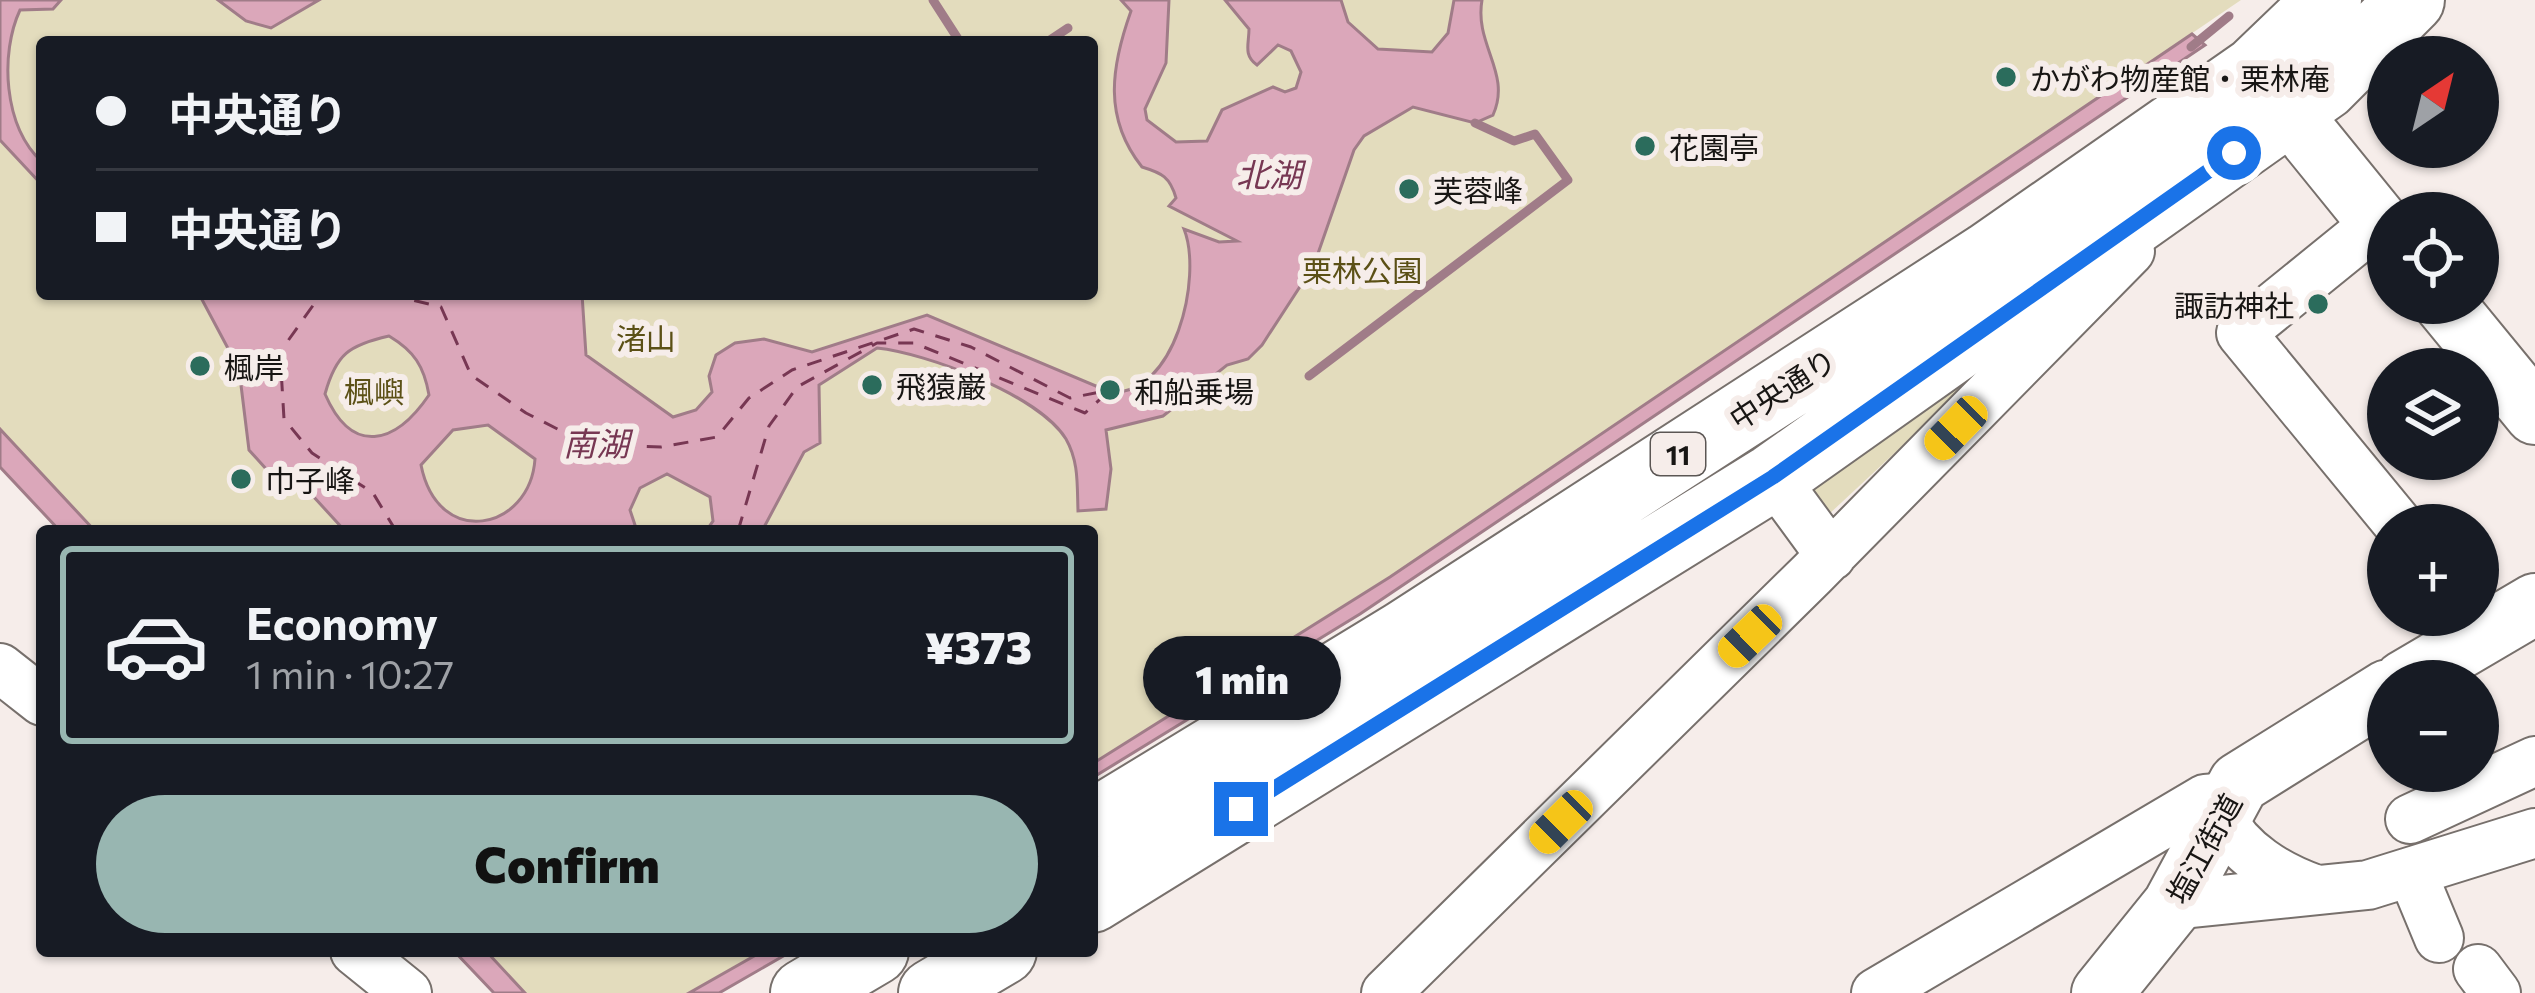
<!DOCTYPE html>
<html lang="en">
<head>
<meta charset="utf-8">
<style>
  body { margin:0; font-family:Commissioner,"Noto Sans JP",sans-serif; background:#20242c; color:#f1f3f6; height:100vh; display:flex; flex-direction:column; font-size:45px; white-space:nowrap }
  * { box-sizing:border-box; margin:0 }
  p { font-size:39px; color:#9ea1a6 }
  .icon { flex:none; width:66px; height:66px; fill:none; stroke:currentColor; stroke-width:2; stroke-linecap:round; stroke-linejoin:round }
  .map { position:relative; flex:1; overflow:hidden }
  .panel { position:absolute; left:36px; top:525px; width:1062px; height:432px; display:flex; flex-direction:column; background:#171b24; border-radius:12px; box-shadow:0 3px 9px #0004 }
  .panel>* { flex:none }
  .top-card { position:absolute; left:36px; top:36px; width:1062px; height:264px; border-radius:12px; box-shadow:0 3px 9px #0004; display:grid; align-content:center; height:264px; padding:0 60px; background:#171b24 }
  .needle { width:78px; rotate:35deg }
  .fabs { position:absolute; left:2367px; top:36px; display:grid; gap:24px }
  .fabs a { display:grid; place-items:center; width:132px; height:132px; border-radius:50%; background:#171b24; box-shadow:0 3px 9px #0004; font-size:60px }
  .end { position:absolute; width:54px; height:54px; margin:-27px; border:15px solid #1a73e8; background:#fff; box-shadow:0 0 0 6px #fff }
  .from { border-radius:50% }
  .bubble { position:absolute; height:84px; border-radius:42px; background:#171b24; box-shadow:0 3px 9px #0004; font-size:39px; font-weight:800; line-height:84px; text-align:center }
  .car { position:absolute; width:36px; height:72px; margin:-36px -18px; border-radius:15px; box-shadow:0 0 9px 3px #0007; background:linear-gradient(#f5c518 24%,#345 0 40%,#f5c518 0 76%,#345 0 86%,#f5c518 0) }
  .top-card b { display:flex; align-items:center; gap:42px; height:114px; font-size:45px }
  .top-card b+b { border-top:3px solid #363941 }
  .top-card i { width:30px; height:30px; background:#f1f3f6 }
  ul { padding:21px 0 0; list-style:none }
  li { display:flex; align-items:center; gap:36px; height:198px; margin:0 24px 18px; padding:0 36px; border:6px solid #363941; border-radius:12px }
  li div { flex:1 }
  li b { display:block; font-size:45px }
  li em { font-style:normal; font-weight:800 }
  li.current { border-color:#98b6b1 }
  li>.icon { width:108px; height:108px; stroke-width:1.5 }
  .cta { display:flex; gap:24px; margin-top:auto; padding:24px 60px }
  .cta a { flex:1; height:138px; border-radius:72px; background:#98b6b1; color:#111; font-size:48px; font-weight:800; line-height:138px; text-align:center }
  .map>svg:first-child { display:block }
</style>
</head>
<body>
<div class="map">
<svg width="2535" height="993" viewBox="0 0 2535 993">
  <rect width="100%" height="100%" fill="#f6edea"/>
  <!-- green -->
  <path fill="#e3dcbd" fill-rule="evenodd" d="M0,0H2241L1415,560L1092,764V531H95L0,429ZM42,42H1092V294H42Z
    M1987,367L1827,516L1806,481Z
    M486,951H763L688,993H525Z"/>
  <!-- water -->
  <path fill="#dba7ba" stroke="#a07c88" stroke-width="3" fill-rule="evenodd" d="M0,0H61L53,9L20,10C0,53 3,126 42,162V185L0,140Z
    M218,0H319L271,28L246,21Z
    M1121,0H1169L1166,63L1145,109L1147,120L1176,142L1207,141L1222,110L1273,87L1285,92L1296,88L1301,72L1291,51L1278,45L1257,65C1243,55 1249,44 1249,29L1225,0H1341L1348,22L1378,49L1432,52L1448,33L1454,0H1482C1474,45 1512,73 1493,115L1475,123L1413,107L1364,136L1354,150L1314,265L1262,345L1248,359L1227,365L1163,416L1106,430L1111,469L1106,509L1078,511C1077,485 1079,462 1066,439C1039,395 926,353 877,348L819,385L820,443L804,452L762,531H706L713,521L710,497L667,474L640,488L630,510L637,531H345L312,495L268,471L249,450L239,369L199,294H582L586,355L673,417L696,410L712,392L709,376L716,355L735,343L764,339L812,352L927,315L1110,392C1175,397 1203,277 1184,229L1219,242L1237,241L1169,206L1176,198C1170,177 1162,173 1142,167C1103,118 1111,67 1131,11ZM389,336C414,351 424,366 429,395C395,445 352,456 325,394C336,354 349,345 389,336ZM488,425L535,459C530,531 438,550 421,465L453,430Z
    M2192,34L2205,45L1360,614L1092,778V764L1390,577Z
    M0,429L95,531H60L0,467Z
    M454,951H486L525,993H494Z
    M763,951H792L719,993H689Z"/>
  <g fill="none" stroke-linecap="round" stroke-linejoin="round">
    <!-- stream -->
    <path stroke="#a07c88" stroke-width="9" d="M933,0L960,42
      M1047,42L1068,28
      M2191,47L2229,16
      M1309,376L1568,180L1535,134L1514,141L1475,123"/>
    <!-- ferry -->
    <path stroke="#773753" stroke-width="3" stroke-dasharray="15 12" stroke-linecap="butt" d="M335,294L319,297L280,352L284,419L312,453L373,493L396,531
      M388,294L441,307L471,375L526,413L587,444L661,447L717,437L749,398L792,370L914,329L971,347L1070,398L1110,390
      M738,531L769,426L797,387L877,343H914L1085,413L1109,391"/>
    <!-- minor casing -->
    <g stroke="#77706c" stroke-width="52">
      <path id="minor" d="M2378,222L2241,333L2399,525
        M1773,477L1831,556
        M0,668L42,701
        M2220,815C2238,853 2279,877 2317,890
        M2410,819L2535,761
        M2412,873L2439,938
        M2173,905L2368,885L2535,833
        M355,951L407,993
        M2478,969L2496,993
        M1386,993L1812,574L2130,251
        M1876,993L2205,799L2230,797"/>
    </g>
    <!-- major casing -->
    <g stroke="#77706c" stroke-width="64">
      <path id="major" d="M2259,75L2388,234
        M2444,303L2535,414
        M2404,681L2535,604
        M2102,993L2173,905L2239,783L2388,690"/>
    </g>
    <!-- highway casing -->
    <g stroke="#77706c" stroke-width="70">
      <path id="highway" d="M1092,824L1404,634L1988,256L2255,70L2328,0
        M1092,899L1773,477L2325,86L2411,0
        M804,993L875,951
        M932,993L1003,951"/>
    </g>
    <!-- minor -->
    <use href="#minor" stroke="#fff" stroke-width="48"/>
    <!-- major -->
    <use href="#major" stroke="#fff" stroke-width="60"/>
    <!-- highway -->
    <use href="#highway" stroke="#fff" stroke-width="66"/>
  </g>
  <g fill="none" stroke-linecap="round" stroke-linejoin="round">
    <!-- route -->
    <path stroke="#1a73e8" stroke-width="15" d="M1241,809L1773,477L2234,153"/>
  </g>
  <!-- markers -->
  <g fill="#2b6c5c" stroke="#f6edea" stroke-width="4.5">
    <circle cx="2006" cy="77" r="12"/>
    <circle cx="1645" cy="146" r="12"/>
    <circle cx="1409" cy="189" r="12"/>
    <circle cx="2318" cy="304" r="12"/>
    <circle cx="200" cy="366" r="12"/>
    <circle cx="872" cy="385" r="12"/>
    <circle cx="1110" cy="390" r="12"/>
    <circle cx="241" cy="479" r="12"/>
  </g>
  <g text-anchor="middle" dominant-baseline="central" stroke-width="12" stroke-linejoin="round" paint-order="stroke">
    <!-- shield labels -->
    <rect fill="#f6edea" stroke="#5b5654" stroke-width="3" x="1651" y="433" width="54" height="42" rx="9"/>
    <g font-size="27" font-weight="bold" fill="#181614">
      <text x="1678" y="454">11</text>
    </g>
    <!-- poi labels -->
    <g font-size="30" fill="#181614" stroke="#f6edea" text-anchor="start">
      <text x="2030" y="77">かがわ物産館・栗林庵</text>
      <text x="1669" y="146">花園亭</text>
      <text x="1433" y="189">芙蓉峰</text>
      <text x="2294" y="304" text-anchor="end">諏訪神社</text>
      <text x="224" y="366">楓岸</text>
      <text x="896" y="385">飛猿巌</text>
      <text x="1134" y="390">和船乗場</text>
      <text x="265" y="479">巾子峰</text>
    </g>
    <!-- park labels -->
    <g font-size="30" fill="#5b5016" stroke="#f6edea">
      <text x="1362" y="269">栗林公園</text>
      <text x="646" y="337">渚山</text>
      <text x="374" y="390">楓嶼</text>
    </g>
    <!-- street labels -->
    <g font-size="30" fill="#181614" stroke="#f6edea">
      <text transform="translate(1782 388) rotate(-33)">中央通り</text>
      <text transform="translate(2203 848) rotate(-61)">塩江街道</text>
    </g>
    <!-- water labels -->
    <g font-size="33" font-style="italic" fill="#773753" stroke="#f6edea">
      <text x="1269" y="173">北湖</text>
      <text x="596" y="442">南湖</text>
    </g>
  </g>
</svg>
<div class="fabs">
<a><svg class="needle" viewBox="-14 -14 28 28"><path d="M0-13l5 13h-10z" fill="#e53935"/><path d="M0 13l5-13h-10z" fill="#9ea1a6"/></svg></a>
<a><svg class="icon" aria-label="locate" viewBox="0 0 24 24"><circle cx="12" cy="12" r="6"/><path d="M12 2v4M12 18v4M2 12h4M18 12h4"/></svg></a>
<a><svg class="icon" aria-label="layers" viewBox="0 0 24 24"><path d="M12 4l9 5-9 5-9-5zM3 14l9 5 9-5"/></svg></a>
<a>+</a>
<a>−</a>
</div>
<i class="end from" style="left:2234px;top:153px"></i>
<i class="end" style="left:1241px;top:809px"></i>
<div class="bubble" style="left:1143px;top:636px;width:198px">1 min</div>
<i class="car" style="left:1956px;top:428px;rotate:224deg"></i>
<i class="car" style="left:1750px;top:636px;rotate:226deg"></i>
<i class="car" style="left:1561px;top:822px;rotate:225deg"></i>
<div class="top-card">
<b><i class="from"></i>中央通り</b>
<b><i></i>中央通り</b>
</div>
<section class="panel">
<ul>
<li class="current"><svg class="icon" aria-label="car" viewBox="0 0 24 24"><path d="M5 17H2v-5l4-1 3-4h7l3 4 3 1v5h-3M9 17h6M6 11h13"/><circle cx="7" cy="17" r="2"/><circle cx="17" cy="17" r="2"/></svg><div><b>Economy</b><p>1 min · 10:27</p></div><em>¥373</em></li>
</ul>
<div class="cta"><a>Confirm</a></div>
</section>
</div>
</body>
</html>
